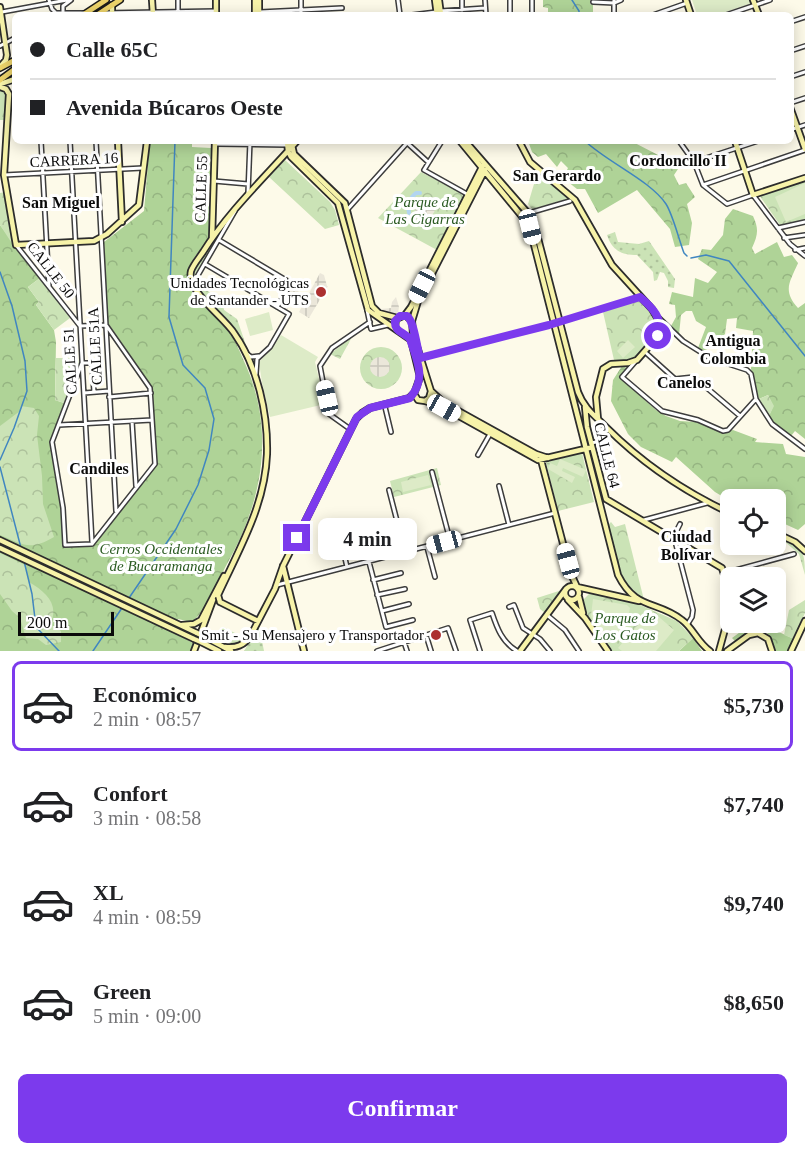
<!DOCTYPE html>
<html lang="es">
<head>
<meta charset="utf-8">
<style>
  body { margin:0; font-family:Georgia,serif; background:#f6f6f6; color:#202124; height:100vh; display:flex; flex-direction:column; font-size:22px; white-space:nowrap }
  * { box-sizing:border-box; margin:0 }
  p { font-size:20px; color:#757577 }
  .icon { flex:none; width:33px; height:33px; fill:none; stroke:currentColor; stroke-width:2; stroke-linecap:round; stroke-linejoin:round }
  .map { position:relative; height:651px; overflow:hidden }
  .sheet { display:flex; flex-direction:column; background:#fff; flex:1 }
  .sheet>* { flex:none }
  .top-card { position:absolute; left:12px; top:12px; width:782px; height:132px; border-radius:9px; box-shadow:0 3px 15px #0003; display:grid; align-content:center; height:132px; padding:0 18px; background:#fff }
  .controls { position:absolute; left:720px; top:489px; display:grid; gap:12px }
  .controls a { display:grid; place-items:center; width:66px; height:66px; border-radius:9px; background:#fff; box-shadow:0 3px 15px #0003; font-size:30px }
  .scale { position:absolute; left:18px; bottom:15px; width:96px; box-sizing:border-box; padding-left:6px; border:3px solid #0a0a0a; border-top:0; font-size:16px; line-height:21px; white-space:nowrap; color:#0a0a0a; -webkit-text-stroke:4px #fff; paint-order:stroke }
  .end { position:absolute; width:27px; height:27px; margin:-14px; border:8px solid #7c3aed; background:#fff; box-shadow:0 0 0 3px #fff }
  .from { border-radius:50% }
  .bubble { position:absolute; height:42px; border-radius:9px; background:#fff; box-shadow:0 3px 15px #0003; font-size:20px; font-weight:600; line-height:42px; text-align:center }
  .car { position:absolute; width:18px; height:36px; margin:-18px -9px; border-radius:8px; box-shadow:0 0 4px 2px #0007; background:linear-gradient(#fff 24%,#345 0 40%,#fff 0 76%,#345 0 86%,#fff 0) }
  .top-card b { display:flex; align-items:center; gap:21px; height:57px; font-size:22px }
  .top-card b+b { border-top:2px solid #e0e0e0 }
  .top-card i { width:15px; height:15px; background:#202124 }
  ul { padding:10px 0 0; list-style:none }
  li { display:flex; align-items:center; gap:18px; height:90px; margin:0 12px 9px; padding:0 6px; border:3px solid transparent; border-radius:9px }
  li div { flex:1 }
  li b { display:block; font-size:22px }
  li em { font-style:normal; font-weight:600 }
  li.selected { border-color:#7c3aed }
  li>.icon { width:54px; height:54px; stroke-width:1.5 }
  .button { display:flex; gap:12px; margin-top:auto; padding:12px 18px }
  .button a { flex:1; height:69px; border-radius:9px; background:#7c3aed; color:#fff; font-size:24px; font-weight:600; line-height:69px; text-align:center }
  .map>svg:first-child { display:block }
</style>
</head>
<body>
<div class="map">
<svg width="805" height="651" viewBox="0 0 805 651">
  <defs>
    <pattern id="grass-dots" width="8" height="8" patternUnits="userSpaceOnUse" patternTransform="scale(1.5)"><rect width="8" height="8" fill="#cbe3b6"/><path d="M2 2h.1M6 6h.1" fill="none" stroke="#adc19b" stroke-width="1.8" stroke-linecap="round"/></pattern>
    <pattern id="forest-crowns" width="20" height="18" patternUnits="userSpaceOnUse" patternTransform="scale(1.5)"><rect width="20" height="18" fill="#afd397"/><path d="M2 6a3 3 0 1 1 6 0M12 15a3 3 0 1 1 6 0" fill="none" stroke="#95b481"/></pattern>
    <pattern id="park-crowns" width="20" height="18" patternUnits="userSpaceOnUse" patternTransform="scale(1.5)"><rect width="20" height="18" fill="#cbe3b6"/><path d="M2 6a3 3 0 1 1 6 0M12 15a3 3 0 1 1 6 0" fill="none" stroke="#adc19b"/></pattern>
    <pattern id="plaza-grid" width="8" height="8" patternUnits="userSpaceOnUse" patternTransform="scale(1.5)"><rect width="8" height="8" fill="#ebe7da"/><path d="M0 4h8M4 0v8" fill="none" stroke="#c8c5ba"/></pattern>
  </defs>
  <rect width="100%" height="100%" fill="#fdfae9"/>
  <!-- grass -->
  <path fill="url(#grass-dots)" d="M228,221L195,274L200,286L214,295L215,301L223,306L224,310L237,319L248,351C242,342 237,332 230,323C220,312 193,291 192,276C192,264 220,231 228,221Z
    M615,232L618,242L639,244L649,241L675,279L674,288L668,287V281L664,273L660,272L657,280L654,281L653,272L637,255C621,255 612,250 607,235Z
    M776,534C801,547 805,546 805,575L799,554Z
    M259,626L264,651H244Z
    M223,627L245,638C237,647 227,643 218,639Z"/>
  <!-- forest -->
  <path fill="url(#forest-crowns)" d="M543,0H590V4L593,5V15H548V8L543,7Z
    M150,141H192V147L211,148L210,176H199L198,196L204,206H209C209,215 212,230 208,238C201,252 183,265 188,282C193,302 214,312 226,327C235,339 241,354 247,368C275,434 262,503 227,564C220,577 203,617 191,622L178,619L172,632L193,643L191,651H0V225L40,278L28,287L39,302L36,305L54,330L56,342L55,400L64,403L50,442L61,509L63,547L93,546L157,464L152,387L108,323L104,242L144,211Z
    M528,141H631L662,157L678,169L674,175L679,185L686,183L695,197L687,204L692,223L689,245L675,247L670,229L637,190L598,213L585,189H577L563,178L568,168L561,161L557,167L546,154L538,157L532,152Z
    M733,209L753,216C759,229 758,235 752,248L755,254L777,242L784,257L792,255L798,263C790,282 782,290 798,308L805,303V439L795,431L791,436L774,425L769,416L773,406L768,395L759,399L751,369L753,331L736,328L737,318L727,319L725,334L710,348L702,351L698,348L706,327L696,321L692,311H686L681,315L679,335L671,326L676,317L675,305L669,304L672,292L693,297L695,278L708,283L717,272L698,259L702,249L711,250L723,235L725,219Z
    M622,366L627,368L620,378L656,410L666,416L680,421L696,422L722,432L733,430L757,439L755,442L783,444L786,454L805,457V524L798,530L776,520V500H730V501L715,492L676,457L672,462L641,447L628,434L611,401L613,380Z
    M757,625L766,626L794,639L788,651H774C774,640 766,625 752,630C747,633 741,638 736,642L732,638L747,627Z
    M693,638L702,651H679Z"/>
  <!-- park -->
  <path fill="url(#park-crowns)" d="M0,89L7,93L5,120H0Z
    M285,160L330,202L335,210L339,225L325,229L269,177Z
    M421,172L465,195L437,250L378,218Z
    M537,174L571,198L532,209L528,204Z
    M805,180V220L780,225L759,195Z
    M5,192L13,245L0,225V193Z
    M40,278L70,318L54,330L36,305L39,302L28,287Z
    M639,300C647,307 657,316 657,328C658,339 640,358 629,360C625,361 619,360 614,360L603,312Z
    M352,337L340,359L330,354Z
    M360 368a21 21 0 1 1 42 0a21 21 0 1 1-42 0Z
    M56,358H78L79,366L64,403L55,400Z
    M768,395L774,406L769,416L759,399Z
    M21,406L34,408L39,416L37,435L42,476L43,504L54,537C30,551 24,545 0,535V426L20,411Z
    M582,453L594,502L558,511L546,462Z
    M437,468L441,485L394,497L390,481Z
    M611,522L615,527L625,524L644,600C617,584 615,553 608,525Z
    M0,553L25,565L29,582C46,592 60,605 50,624L61,631V642L46,645L38,639L26,638L20,618L12,611L0,594Z
    M562,590L545,613L540,609L537,598Z
    M590,593L638,604L677,621L693,638L679,651H612C600,636 588,621 582,601Z
    M805,600V613L794,639L784,635L789,610Z"/>
  <!-- pitch -->
  <path fill="#ddebc7" d="M692,0H751L752,3L717,15H697Z
    M805,183V214L786,222L775,197Z
    M269,312L273,330L250,336L245,319Z
    M281,335L318,357L315,362L325,404L270,417L262,383L259,362L273,347Z
    M628,340L635,347L623,358L617,351Z
    M560,459L586,470L583,477L563,468L562,471L575,477L572,483L548,469L550,463L557,466Z
    M428,475L431,485L403,492L401,482Z
    M593,599L627,605L630,608L624,636L619,641L599,633L591,616Z
    M651,610L674,630L656,651H622L618,648Z"/>
  <!-- plaza -->
  <path fill="url(#plaza-grid)" d="M415 208a10 10 0 1 1 20 0a10 10 0 1 1-20 0Z
    M320,273L324,275L327,286H328L309,318L299,312Z
    M295,280L303,284L287,310L280,306Z
    M396,297L399,307L398,313L391,314L382,311L381,309L391,308L392,302Z
    M370 367a10 10 0 1 1 20 0a10 10 0 1 1-20 0Z"/>
  <g fill="none" stroke-linecap="round" stroke-linejoin="round">
    <!-- stream -->
    <path stroke="#4086c0" stroke-width="1.5" d="M572,0L579,11V15
      M585,141C607,162 651,181 666,204C673,215 679,240 684,253L687,256
      M691,258L706,255L729,261L805,356
      M0,272L12,306L25,361L27,391L14,428L0,460
      M0,467L21,548
      M24,561L32,594L36,627L59,651
      M129,598L176,529L198,485L209,450L214,419L205,388L183,365L169,317L175,141
      M93,651L126,602"/>
    <!-- canal -->
    <path stroke="#b2d5f0" stroke-width="4" d="M409,213C407,205 410,198 416,193H420"/>
    <!-- secondary-tunnel -->
    <path stroke="#d9d6c8" stroke-width="4.5" stroke-dasharray="4.5 2" stroke-linecap="butt" d="M0,76L15,75"/>
    <!-- street casing -->
    <g stroke="#3d3d3d" stroke-width="6">
      <path id="street" d="M49,0L52,9L56,13
        M178,0V12
        M301,0V15
        M398,0L400,15
        M462,0V10
        M485,0L486,15
        M510,0V15
        M532,0V15
        M593,2L614,3L621,0
        M440,11L485,8
        M2,12L67,0
        M63,12V6L71,0
        M260,12L342,8
        M101,13L216,11
        M53,15L56,13H85
        M412,15L436,12
        M614,15V0
        M653,15L687,3
        M726,15L770,0
        M790,22L805,17
        M0,46L15,38
        M790,51L805,46
        M790,77L805,72
        M790,103L805,98
        M790,130L805,125
        M41,141L49,286
        M70,141L92,542
        M96,141L116,511
        M405,141L428,162
        M442,141L424,170L467,194
        M679,141L694,162L703,185L727,204L753,195L790,244L805,256
        M216,144L287,145
        M694,162L758,141
        M4,175L143,168
        M214,181L248,184
        M703,185L805,150
        M248,193L250,141
        M347,210L407,143
        M529,213L570,201
        M778,228L805,222
        M784,238L805,235
        M219,240L291,283L277,307
        M16,245L80,326L106,325L150,388L155,464L92,544L65,545L63,508L52,442L82,363H92L94,392
        M795,250L805,248
        M205,264L289,314L270,347L257,359L256,374
        M198,275L235,211
        M367,310L371,329L388,325
        M658,317L683,341L710,358L747,370L751,374L756,399L772,424L805,449
        M645,352L675,379L694,377L740,416
        M247,354L251,357L259,356
        M420,358L549,325L640,297
        M635,362L622,377L662,411L698,420L723,431L728,430L756,399
        M84,393L109,391
        M109,397L151,393
        M385,407L391,432
        M132,421L136,486
        M59,425L152,420
        M350,429L329,414L320,366L332,348L370,322
        M591,443L606,440
        M478,455L490,434
        M432,472L450,540
        M499,486L509,525
        M389,490L405,552
        M644,520L707,503
        M339,532L347,567
        M673,538L680,524
        M675,541L693,610L692,617L687,625
        M427,547L435,577
        M369,562L386,627L413,620
        M725,573L794,554
        M373,580L401,573
        M277,585L555,513
        M377,595L405,589
        M509,607L514,605L523,628L540,639L550,651
        M382,611L409,604
        M547,615L565,630L579,651
        M426,635L431,651
        M404,642L407,651
        M377,651L448,628L456,651
        M480,651L470,620L492,613C497,628 502,642 517,651"/>
    </g>
    <!-- secondary casing -->
    <g stroke="#2c2c2c" stroke-width="8">
      <path id="secondary" d="M152,0L153,15
        M216,0V15
        M255,0V15
        M259,0V15
        M435,0L437,15
        M439,0L441,15
        M686,0L691,15
        M753,0L759,15
        M112,5V15
        M0,7L7,55L6,60L0,67
        M0,84L15,79
        M0,87L6,89L9,94L4,175L16,245L94,241L107,234L139,205L147,141
        M790,107L805,149
        M118,141L122,222
        M287,141L288,151
        M291,141L294,154L345,203L372,306L379,313L398,318
        M460,141L529,225L618,575C636,611 657,600 682,620C693,628 698,643 710,651
        M465,141L533,219L578,392C584,408 594,415 606,427C643,464 683,491 730,513
        M519,141L530,162L575,200L612,265L652,309L659,321L658,336L637,360L628,363L611,364L603,369L596,397L598,419
        M735,141L753,195L805,178
        M288,151L291,157L338,203L368,310L398,331
        M212,238L215,141
        M405,315L412,321L413,334L431,391L429,398L425,401L418,400L414,394L420,377L411,340L398,331L395,327L396,319Z
        M405,315L411,307L483,165
        M412,321L418,301L485,170
        M431,391L444,403L536,454L548,458
        M425,401L441,406L538,460L589,448
        M585,407L587,427L606,499L722,568L730,594
        M541,460L571,574L577,587L639,601
        M776,533L795,542L805,551
        M0,540L197,633
        M0,548L194,639
        M283,566L304,651
        M565 593a7 7 0 1 1 14 0a7 7 0 1 1-14 0Z
        M579,597L583,613
        M568,600L585,618L608,651
        M220,602L218,595C239,549 265,506 267,454C268,414 258,367 234,333C224,317 186,291 191,271C193,265 199,258 203,252C228,212 265,177 297,141
        M220,602L258,621
        M182,625L194,624L201,620L224,576
        M203,636L231,651
        M201,642L219,651
        M225,647C236,648 244,646 251,635L275,589L283,566L356,419L362,413L370,408L409,398L414,393
        M194,651L213,600
        M520,651L566,589
        M719,651L730,611
        M727,651L749,635L758,633L768,639L772,651
        M791,651L805,621"/>
    </g>
    <!-- primary casing -->
    <g stroke="#1b1b1b" stroke-width="8">
      <path id="primary" d="M83,15L106,0
        M97,15L120,0
        M0,68L15,60
        M0,80L15,69"/>
    </g>
    <!-- street -->
    <use href="#street" stroke="#fff" stroke-width="3"/>
    <!-- secondary -->
    <use href="#secondary" stroke="#f7f3a9" stroke-width="4.5"/>
    <!-- primary -->
    <use href="#primary" stroke="#ecd36a" stroke-width="5"/>
    <!-- secondary-bridge casing -->
    <g stroke="#2c2c2c" stroke-width="8" stroke-linecap="butt">
      <path id="secondary-bridge" d="M197,633L203,636
        M194,639L201,642"/>
    </g>
    <!-- secondary-bridge -->
    <use href="#secondary-bridge" stroke="#f7f3a9" stroke-width="4.5"/>
  </g>
  <g fill="none" stroke-linecap="round" stroke-linejoin="round">
    <!-- route -->
    <path stroke="#7c3aed" stroke-width="8" d="M297,538L357,417L370,408L410,398C427,378 417,361 410,339C404,332 394,332 395,321L400,316H407C414,321 417,348 420,358L549,325L640,297C652,307 664,319 658,336"/>
  </g>
  <!-- markers -->
  <g fill="#ac3030" stroke="#fff" stroke-width="2">
    <circle cx="321" cy="292" r="6"/>
    <circle cx="436" cy="635" r="6"/>
  </g>
  <g text-anchor="middle" dominant-baseline="central" stroke-width="6" stroke-linejoin="round" paint-order="stroke">
    <!-- street labels -->
    <g font-size="15" fill="#0a0a0a" stroke="#fff">
      <text transform="translate(74 160) rotate(-3)">CARRERA 16</text>
      <text transform="translate(201 189) rotate(-88)">CALLE 55</text>
      <text transform="translate(51 270) rotate(52)">CALLE 50</text>
      <text transform="translate(95 346) rotate(-93)">CALLE 51A</text>
      <text transform="translate(70 361) rotate(-93)">CALLE 51</text>
      <text transform="translate(607 455) rotate(76)">CALLE 64</text>
    </g>
    <!-- park labels -->
    <g font-size="15" font-style="italic" fill="#2a5a21" stroke="#fff">
      <text x="425" y="202">Parque de<tspan x="425" dy="17">Las Cigarras</tspan></text>
      <text x="161" y="549">Cerros Occidentales<tspan x="161" dy="17">de Bucaramanga</tspan></text>
      <text x="625" y="618">Parque de<tspan x="625" dy="17">Los Gatos</tspan></text>
    </g>
    <!-- poi labels -->
    <g font-size="15" fill="#0a0a0a" stroke="#fff" text-anchor="end">
      <text x="309" y="283">Unidades Tecnológicas<tspan x="309" dy="17">de Santander - UTS</tspan></text>
      <text x="424" y="635">Smit - Su Mensajero y Transportador</text>
    </g>
    <!-- neighbourhood labels -->
    <g font-size="16" font-weight="bold" fill="#0a0a0a" stroke="#fff">
      <text x="678" y="160">Cordoncillo II</text>
      <text x="557" y="175">San Gerardo</text>
      <text x="61" y="202">San Miguel</text>
      <text x="733" y="340">Antigua<tspan x="733" dy="18">Colombia</tspan></text>
      <text x="684" y="382">Canelos</text>
      <text x="99" y="468">Candiles</text>
      <text x="686" y="536">Ciudad<tspan x="686" dy="18">Bolívar</tspan></text>
    </g>
  </g>
</svg>
<div class="controls">
<a><svg class="icon" aria-label="locate" viewBox="0 0 24 24"><circle cx="12" cy="12" r="6"/><path d="M12 2v4M12 18v4M2 12h4M18 12h4"/></svg></a>
<a><svg class="icon" aria-label="layers" viewBox="0 0 24 24"><path d="M12 4l9 5-9 5-9-5zM3 14l9 5 9-5"/></svg></a>
</div>
<div class="scale">200 m</div>
<i class="end from" style="left:658px;top:336px"></i>
<i class="end" style="left:297px;top:538px"></i>
<div class="bubble" style="left:318px;top:518px;width:99px">4 min</div>
<i class="car" style="left:530px;top:227px;rotate:166deg"></i>
<i class="car" style="left:422px;top:286px;rotate:207deg"></i>
<i class="car" style="left:327px;top:398px;rotate:347deg"></i>
<i class="car" style="left:444px;top:408px;rotate:119deg"></i>
<i class="car" style="left:444px;top:542px;rotate:255deg"></i>
<i class="car" style="left:568px;top:561px;rotate:345deg"></i>
<div class="top-card">
<b><i class="from"></i>Calle 65C</b>
<b><i></i>Avenida Búcaros Oeste</b>
</div>
</div>
<section class="sheet">
<ul>
<li class="selected"><svg class="icon" aria-label="car" viewBox="0 0 24 24"><path d="M5 17H2v-5l4-1 3-4h7l3 4 3 1v5h-3M9 17h6M6 11h13"/><circle cx="7" cy="17" r="2"/><circle cx="17" cy="17" r="2"/></svg><div><b>Económico</b><p>2 min · 08:57</p></div><em>$5,730</em></li>
<li><svg class="icon" aria-label="car" viewBox="0 0 24 24"><path d="M5 17H2v-5l4-1 3-4h7l3 4 3 1v5h-3M9 17h6M6 11h13"/><circle cx="7" cy="17" r="2"/><circle cx="17" cy="17" r="2"/></svg><div><b>Confort</b><p>3 min · 08:58</p></div><em>$7,740</em></li>
<li><svg class="icon" aria-label="car" viewBox="0 0 24 24"><path d="M5 17H2v-5l4-1 3-4h7l3 4 3 1v5h-3M9 17h6M6 11h13"/><circle cx="7" cy="17" r="2"/><circle cx="17" cy="17" r="2"/></svg><div><b>XL</b><p>4 min · 08:59</p></div><em>$9,740</em></li>
<li><svg class="icon" aria-label="car" viewBox="0 0 24 24"><path d="M5 17H2v-5l4-1 3-4h7l3 4 3 1v5h-3M9 17h6M6 11h13"/><circle cx="7" cy="17" r="2"/><circle cx="17" cy="17" r="2"/></svg><div><b>Green</b><p>5 min · 09:00</p></div><em>$8,650</em></li>
</ul>
<div class="button"><a>Confirmar</a></div>
</section>
</body>
</html>
